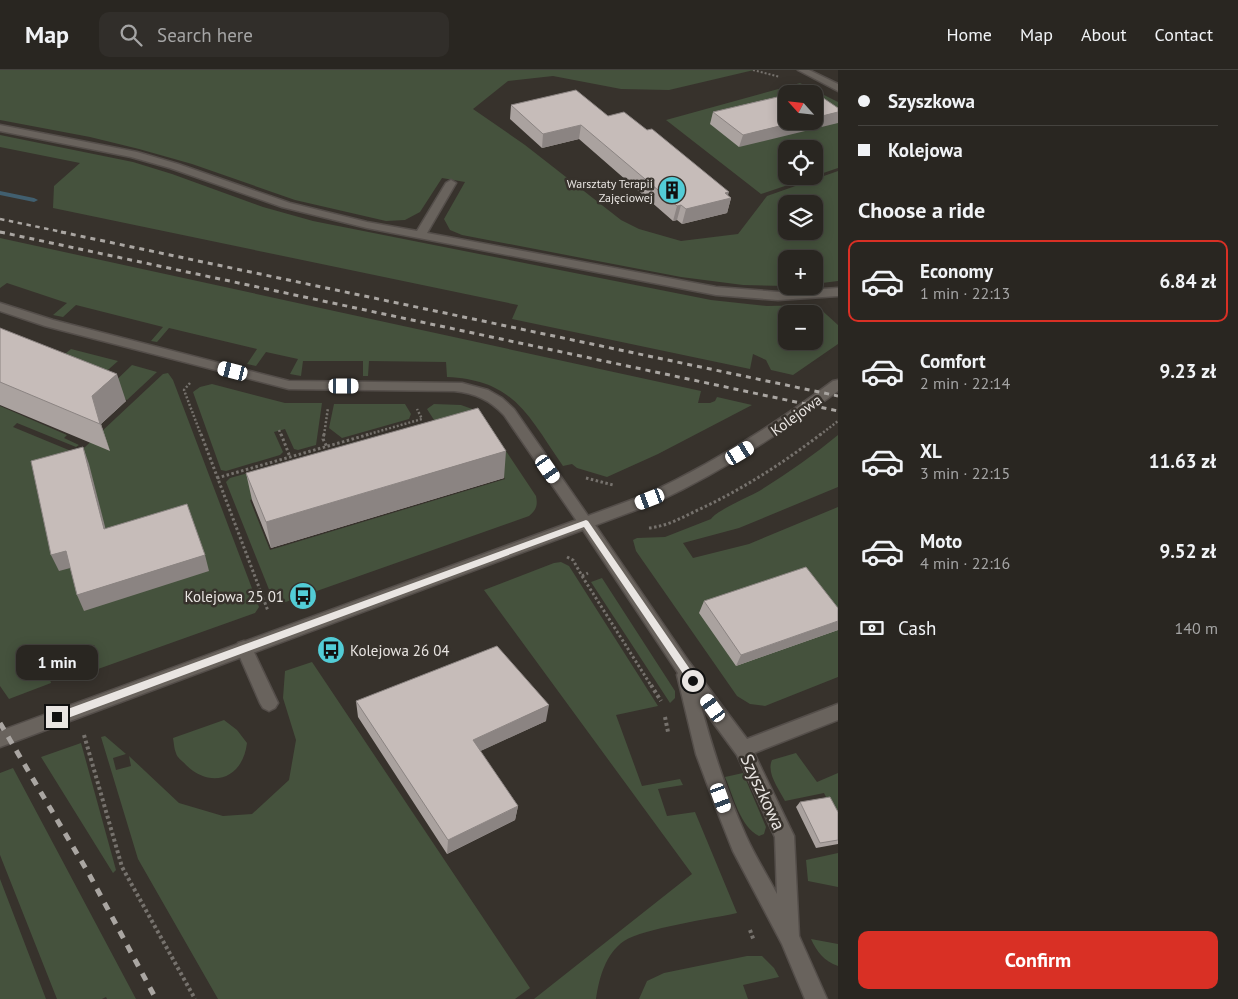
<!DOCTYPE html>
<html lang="en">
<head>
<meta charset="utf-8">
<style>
  body { margin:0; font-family:"PT Sans",sans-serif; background:#312e2a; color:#f1f3f6; height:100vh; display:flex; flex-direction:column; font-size:19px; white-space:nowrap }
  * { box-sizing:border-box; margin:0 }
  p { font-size:16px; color:#a5a5a5 }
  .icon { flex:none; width:28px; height:28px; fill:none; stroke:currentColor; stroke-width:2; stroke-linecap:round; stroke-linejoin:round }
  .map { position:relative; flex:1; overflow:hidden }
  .panel { display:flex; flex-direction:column; background:#292621; width:400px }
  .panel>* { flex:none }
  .hud { display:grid; align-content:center; height:110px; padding:0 20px; background:#292621 }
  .needle { width:32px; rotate:297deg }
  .buttons { position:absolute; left:778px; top:15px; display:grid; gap:10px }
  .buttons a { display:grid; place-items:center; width:45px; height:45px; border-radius:10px; background:#292621; box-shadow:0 2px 12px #0003,0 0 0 1px #45433f; font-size:25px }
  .end { position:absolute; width:22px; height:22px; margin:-11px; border:6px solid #e9e5e2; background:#111; box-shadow:0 0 0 2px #111 }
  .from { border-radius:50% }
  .bubble { position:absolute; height:35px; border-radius:10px; background:#292621; box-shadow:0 2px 12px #0003,0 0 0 1px #45433f; font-size:16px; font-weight:700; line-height:35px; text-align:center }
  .car { position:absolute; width:15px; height:30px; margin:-15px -8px; border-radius:6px; box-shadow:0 0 4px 1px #0007; background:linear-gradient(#fff 24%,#345 0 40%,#fff 0 76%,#345 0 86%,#fff 0) }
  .hud b { display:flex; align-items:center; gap:18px; height:48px; font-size:19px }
  .hud b+b { border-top:1px solid #45433f }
  .hud i { width:12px; height:12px; background:#f1f3f6 }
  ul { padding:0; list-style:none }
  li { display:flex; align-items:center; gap:15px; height:82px; margin:0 10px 8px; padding:0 10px; border:2px solid transparent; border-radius:10px }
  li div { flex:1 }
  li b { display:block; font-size:19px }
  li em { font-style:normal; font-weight:700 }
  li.selected { border-color:#d93025 }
  li>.icon { width:45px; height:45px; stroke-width:1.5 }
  h2 { padding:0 20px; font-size:22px; line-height:60px }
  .pay { display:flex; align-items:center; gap:12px; height:55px; padding:0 20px; font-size:19px }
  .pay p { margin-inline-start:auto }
  .button { display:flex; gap:10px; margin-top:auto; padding:10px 20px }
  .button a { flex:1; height:58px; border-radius:10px; background:#d93025; color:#fff; font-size:20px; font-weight:700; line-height:58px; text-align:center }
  header { display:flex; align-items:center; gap:30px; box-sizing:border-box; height:70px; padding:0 25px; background:#292621; border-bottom:1px solid #45433f }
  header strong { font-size:24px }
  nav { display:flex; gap:28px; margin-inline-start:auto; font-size:18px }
  .search { width:350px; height:45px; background:#312e2a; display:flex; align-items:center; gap:12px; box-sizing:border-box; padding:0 18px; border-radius:10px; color:#a5a5a5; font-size:19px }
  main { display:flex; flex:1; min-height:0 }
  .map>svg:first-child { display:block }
</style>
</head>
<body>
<header>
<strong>Map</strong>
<div class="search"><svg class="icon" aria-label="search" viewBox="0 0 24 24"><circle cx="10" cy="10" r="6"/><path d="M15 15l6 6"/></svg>Search here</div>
<nav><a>Home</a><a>Map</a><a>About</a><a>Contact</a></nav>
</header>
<main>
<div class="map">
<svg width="838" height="929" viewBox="0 0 838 929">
  <rect width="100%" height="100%" fill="#37322c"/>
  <!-- green -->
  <path fill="#45523d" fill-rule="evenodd" d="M0,0H754L669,20L621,19L553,6L508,11L473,39L525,75L621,150L639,159L681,171L738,164L767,126L838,101V211L814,214V189H786V216L743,215L681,207L462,165L450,160L444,149L465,112L442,108L420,142L405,150L386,151L295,130L192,94L139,79L90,67L0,50ZM786,134H814V161H786Z
    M800,13L838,32V98L761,124L666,50ZM786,24H814V51H786ZM786,79H814V106H786Z
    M0,65L133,92L172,104L263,137L313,151L711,230L767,236L816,235L838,255V274L793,305L771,300L766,290L753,284L750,299L512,249L518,235L53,138L54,116L80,93L0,77ZM786,244H814V271H786Z
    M0,168L701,321L698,333H710L715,331L717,327L752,335L658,384L607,407L577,398L572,394L563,396C528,346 515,310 447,307L446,292L369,291L368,306H363V291H303L301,306L290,304L298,289L266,282L256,296L247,294L257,279L169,258L157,272L151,271L163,257L76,235L63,247L53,245L67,233L7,213L0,218Z
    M71,279L118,291L91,315L48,298Z
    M132,295L157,302L127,330L105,321Z
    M168,303L173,310L259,537L255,543L98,599L90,578L95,575L45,592L51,613L9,629L0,616V336L67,365L64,368L79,375L76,377L17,353L13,357L76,383L85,377L163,304Z
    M212,314L285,333H322L316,375L298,380L294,379L285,359L274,362L283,382L280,385L226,401L221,400L193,322L200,317Z
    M334,334H405L411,344L409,349L342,368L329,358Z
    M434,334L461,335L475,340L484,348L536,426C538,436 536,440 529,446L280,534L274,532L226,412L230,408L266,398L282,420L250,430L270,480L505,409L477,364L448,372L427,339Z
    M838,365V417L739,458L683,473L693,488L749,474L838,437V607L765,636L750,634L737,626L636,481L633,470L637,468L665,467L711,449C717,440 749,427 761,420C788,403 814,385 838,365Z
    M561,492L569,496L658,636L616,645L642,716L680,709L683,715L658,719L667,746L695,742L737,843C710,849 645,858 624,871C605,884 599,909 596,929H534L692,804L484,520L554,493Z
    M602,508L675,621V628L670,633L591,512Z
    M312,592L530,918L515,929H218L138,789L101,667L105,666L126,684L113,688L116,700L131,696L129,686L179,733L223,746L252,744L289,710L296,670L283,628L285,601Z
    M224,650L237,660L247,673C243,708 212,720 186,695C183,691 177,688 176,683C174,679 174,673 173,668Z
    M81,673L116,800L113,803L41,687Z
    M796,683L817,712L838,703V751L824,723L785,731C779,719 766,703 772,690Z
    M13,698L136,929H107L106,927L102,929H57L0,785V703Z
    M743,703L766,757L764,764L759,766C740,757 733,725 725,707Z
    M838,783V817L808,811L806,790Z
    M0,809L46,929H0Z
    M811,869L838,874V896C824,891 817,882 811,869Z
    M747,886H762L774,898L779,907L743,915L748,929H639L647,911L664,903Z"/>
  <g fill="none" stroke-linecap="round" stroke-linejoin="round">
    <!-- stream -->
    <path fill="#415f6f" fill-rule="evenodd" d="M0,121L34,128L38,130L34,132L0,125Z"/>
    <!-- lane casing -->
    <g stroke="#544e4a" stroke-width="3">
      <path id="lane" d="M0,55L137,82L178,94L290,133L367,152L417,161L446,113L451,110L456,113L427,163L716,217L778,222L838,218V226L778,230L716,225L367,158L282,137L170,98L131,87L0,61Z
        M0,233L53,250L289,311L462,313L488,320L502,328L514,339L593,453L591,457L586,459L581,457L504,345C490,330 475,323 454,321L289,319L45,256L0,241Z
        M244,571L250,573L252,578L278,633L275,638L269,641L263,638L260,633L236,578L238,573Z"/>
    </g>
    <!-- street casing -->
    <g stroke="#544e4a" stroke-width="3">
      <path id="street" d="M798,0H809L838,14V21Z
        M586,447L591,449L689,592L747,669L838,634V650L754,683L794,766L799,866L827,929H805L782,874L733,781L718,743L696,684L677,605L678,603L581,457L579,453L581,449ZM701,636L737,685L775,767L777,824C767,805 755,786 746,766C727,724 713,681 701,636Z"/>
    </g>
    <!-- secondary casing -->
    <g stroke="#544e4a" stroke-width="3">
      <path id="secondary" d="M838,310V321C780,364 721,402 655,433L0,677V661L645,425C712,394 774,355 833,311Z"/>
    </g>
    <!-- path-far3 -->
    <path stroke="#76726d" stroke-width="2" stroke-dasharray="2 2" stroke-linecap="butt" d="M753,0L780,7"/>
    <!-- path-far2 -->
    <path stroke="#76726d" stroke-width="2.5" stroke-dasharray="2 2" stroke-linecap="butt" d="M190,313L184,320L201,365
      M279,360L281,365
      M324,365L328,338
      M366,365L422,349L417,339
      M820,365L838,351"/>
    <!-- path-far1 -->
    <path stroke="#76726d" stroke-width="3" stroke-dasharray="2.5 2.5" stroke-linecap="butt" d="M201,364L268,541
      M281,364L290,387
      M324,364L323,369L327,377
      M217,408L370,364
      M586,408L613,415
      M649,458C668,456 683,447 700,439C743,419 783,393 821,364
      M567,487L573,490L582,506L588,503
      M582,506L652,617"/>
    <!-- path -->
    <path stroke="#76726d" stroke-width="4" stroke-dasharray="3 3" stroke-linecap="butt" d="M651,615L661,631
      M665,647L668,662
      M84,665L122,797L195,929
      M750,860L754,871"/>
    <!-- lane -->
    <use href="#lane" fill="#69635d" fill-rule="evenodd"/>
    <!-- street -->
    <use href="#street" fill="#69635d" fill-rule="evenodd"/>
    <!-- secondary -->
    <use href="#secondary" fill="#69635d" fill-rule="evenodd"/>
    <!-- rail-far2 -->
    <path stroke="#aaa6a2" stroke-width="2.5" stroke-dasharray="4.5 4.5" stroke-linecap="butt" d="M0,149L67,163
      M0,162L5,163"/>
    <!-- rail-far1 -->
    <path stroke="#aaa6a2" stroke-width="3" stroke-dasharray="5 5" stroke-linecap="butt" d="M0,162L838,341
      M61,162L838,326"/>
    <!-- rail -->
    <path stroke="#aaa6a2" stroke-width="5" stroke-dasharray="8 8" stroke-linecap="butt" d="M0,653L89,804L156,929"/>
  </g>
  <!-- wall -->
  <path fill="#aaa29f" d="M786,25L739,77L710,54L713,42Z
    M511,35L608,46L731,128L727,143L682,154L677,150L673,151L579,69L542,78L510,49Z
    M0,258L126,331L101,354L110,381L0,335Z
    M246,403L504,408L271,478L252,430Z
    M704,531L838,538V560L736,596L699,543Z
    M356,631L546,651L480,681L518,736L515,750L447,784L358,647Z
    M800,732L838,742V774L816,778L796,737Z"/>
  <!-- shaded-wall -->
  <path fill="#8b8482" d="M838,42V53L739,77L743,65L800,51H814V48Z
    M581,55L579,69L542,78L543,64Z
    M729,122L727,129L731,128L727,143L682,154L686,139Z
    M681,135L677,150L673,151L677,136Z
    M117,304L126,331L101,354L110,381L100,354L92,326Z
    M83,377L89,394L110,476L104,459Z
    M506,381L504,408L271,478L266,452Z
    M66,481L74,497L59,501L51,485Z
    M205,485L209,501L84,541L77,525Z
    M838,551V560L736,596L741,585Z
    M549,635L546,651L472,685L473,670Z
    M518,736L515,750L447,784L448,770Z"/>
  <!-- building -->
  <path fill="#c6bcb9" stroke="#8b8482" d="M810,19L838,38V42L814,48V24H792Z
    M576,20L608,46L624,42L647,60L652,59L729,122L725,123L731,128L686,139L681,135L677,136L581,55L543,64L511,35Z
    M786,25V51H800L743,65L713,42Z
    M0,258L117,304L92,326L100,354L0,312Z
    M478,338L506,381L266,452L246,403Z
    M83,377L104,459L187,434L205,485L77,525L66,481L51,485L31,391Z
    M806,497L838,538V551L741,585L704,531Z
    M497,576L549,635L473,670L518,736L448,770L356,631Z
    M830,727L838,742V770L820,773L800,732Z"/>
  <!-- route -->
  <path fill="#e9e5e2" d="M586,450L588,451L696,608V614H690L584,457L57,652L53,647L54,644Z"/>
  <!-- icons -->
  <defs>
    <g id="building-disc" transform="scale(1.4375)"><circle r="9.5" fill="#52ccd6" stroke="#37322c"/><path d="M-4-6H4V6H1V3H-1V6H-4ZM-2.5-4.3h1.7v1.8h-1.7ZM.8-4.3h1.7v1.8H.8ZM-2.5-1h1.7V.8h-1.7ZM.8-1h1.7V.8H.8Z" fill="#111"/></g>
    <g id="bus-disc" transform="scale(1.4375)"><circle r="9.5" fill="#52ccd6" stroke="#37322c"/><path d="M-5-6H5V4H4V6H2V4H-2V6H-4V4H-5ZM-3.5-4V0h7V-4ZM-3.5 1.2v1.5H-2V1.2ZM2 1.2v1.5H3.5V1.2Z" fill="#111"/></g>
  </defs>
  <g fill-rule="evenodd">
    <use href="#building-disc" x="672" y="120"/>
    <use href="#bus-disc" x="303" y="526"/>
    <use href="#bus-disc" x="331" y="580"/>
  </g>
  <g text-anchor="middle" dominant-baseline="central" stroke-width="5" stroke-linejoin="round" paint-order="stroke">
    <!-- far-poi labels -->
    <g font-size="12" fill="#e9e5e2" stroke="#37322c" text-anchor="end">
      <text x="653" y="113">Warsztaty Terapii<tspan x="653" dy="14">Zajęciowej</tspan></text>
    </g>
    <!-- street labels -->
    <g font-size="15" fill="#e9e5e2" stroke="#37322c">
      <text transform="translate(796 345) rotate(-36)">Kolejowa</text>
    </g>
    <!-- poi labels -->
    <g font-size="15" fill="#e9e5e2" stroke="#37322c" text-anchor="end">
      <text x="284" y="526">Kolejowa 25 01</text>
      <text x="350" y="580" text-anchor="start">Kolejowa 26 04</text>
    </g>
    <!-- near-street labels -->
    <g font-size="18" fill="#e9e5e2" stroke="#37322c">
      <text transform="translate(763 722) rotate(65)">Szyszkowa</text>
    </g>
  </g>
</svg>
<div class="buttons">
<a><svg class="needle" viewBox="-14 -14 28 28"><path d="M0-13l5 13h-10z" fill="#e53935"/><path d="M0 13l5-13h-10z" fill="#a5a5a5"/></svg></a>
<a><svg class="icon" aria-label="locate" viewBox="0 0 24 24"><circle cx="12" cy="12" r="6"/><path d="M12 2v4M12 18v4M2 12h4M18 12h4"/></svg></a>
<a><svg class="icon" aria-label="layers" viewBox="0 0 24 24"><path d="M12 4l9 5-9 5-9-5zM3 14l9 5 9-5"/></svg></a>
<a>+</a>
<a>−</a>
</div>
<i class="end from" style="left:693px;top:611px"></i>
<i class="end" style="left:57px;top:647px"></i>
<div class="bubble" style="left:16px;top:575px;width:82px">1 min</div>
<i class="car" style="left:233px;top:301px;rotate:284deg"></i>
<i class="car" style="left:344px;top:316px;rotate:90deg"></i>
<i class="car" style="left:740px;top:383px;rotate:59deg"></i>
<i class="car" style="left:548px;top:399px;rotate:145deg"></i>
<i class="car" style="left:650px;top:429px;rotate:249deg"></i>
<i class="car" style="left:713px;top:638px;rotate:324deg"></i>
<i class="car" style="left:721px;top:728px;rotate:160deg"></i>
</div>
<section class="panel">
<div class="hud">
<b><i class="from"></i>Szyszkowa</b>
<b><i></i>Kolejowa</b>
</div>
<h2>Choose a ride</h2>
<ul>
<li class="selected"><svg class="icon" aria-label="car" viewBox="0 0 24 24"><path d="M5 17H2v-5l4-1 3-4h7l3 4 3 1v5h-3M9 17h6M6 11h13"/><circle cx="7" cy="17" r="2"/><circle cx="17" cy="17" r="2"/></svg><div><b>Economy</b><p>1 min · 22:13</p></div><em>6.84 zł</em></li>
<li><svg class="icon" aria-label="car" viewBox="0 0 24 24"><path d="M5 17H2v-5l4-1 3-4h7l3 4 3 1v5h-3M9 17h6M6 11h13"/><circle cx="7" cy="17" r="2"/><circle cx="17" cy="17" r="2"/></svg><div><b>Comfort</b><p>2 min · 22:14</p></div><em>9.23 zł</em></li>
<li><svg class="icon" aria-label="car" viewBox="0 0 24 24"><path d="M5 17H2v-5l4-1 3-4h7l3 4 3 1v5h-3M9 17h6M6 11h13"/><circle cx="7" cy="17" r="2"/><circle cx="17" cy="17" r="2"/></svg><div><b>XL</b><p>3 min · 22:15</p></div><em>11.63 zł</em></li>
<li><svg class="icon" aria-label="car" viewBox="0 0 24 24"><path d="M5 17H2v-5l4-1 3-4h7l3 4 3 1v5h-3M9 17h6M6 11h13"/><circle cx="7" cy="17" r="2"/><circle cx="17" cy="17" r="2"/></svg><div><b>Moto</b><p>4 min · 22:16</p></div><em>9.52 zł</em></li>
</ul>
<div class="pay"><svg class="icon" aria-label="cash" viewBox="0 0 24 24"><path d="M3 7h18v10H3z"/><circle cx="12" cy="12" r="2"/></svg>Cash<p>140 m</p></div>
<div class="button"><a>Confirm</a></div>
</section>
</main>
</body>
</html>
